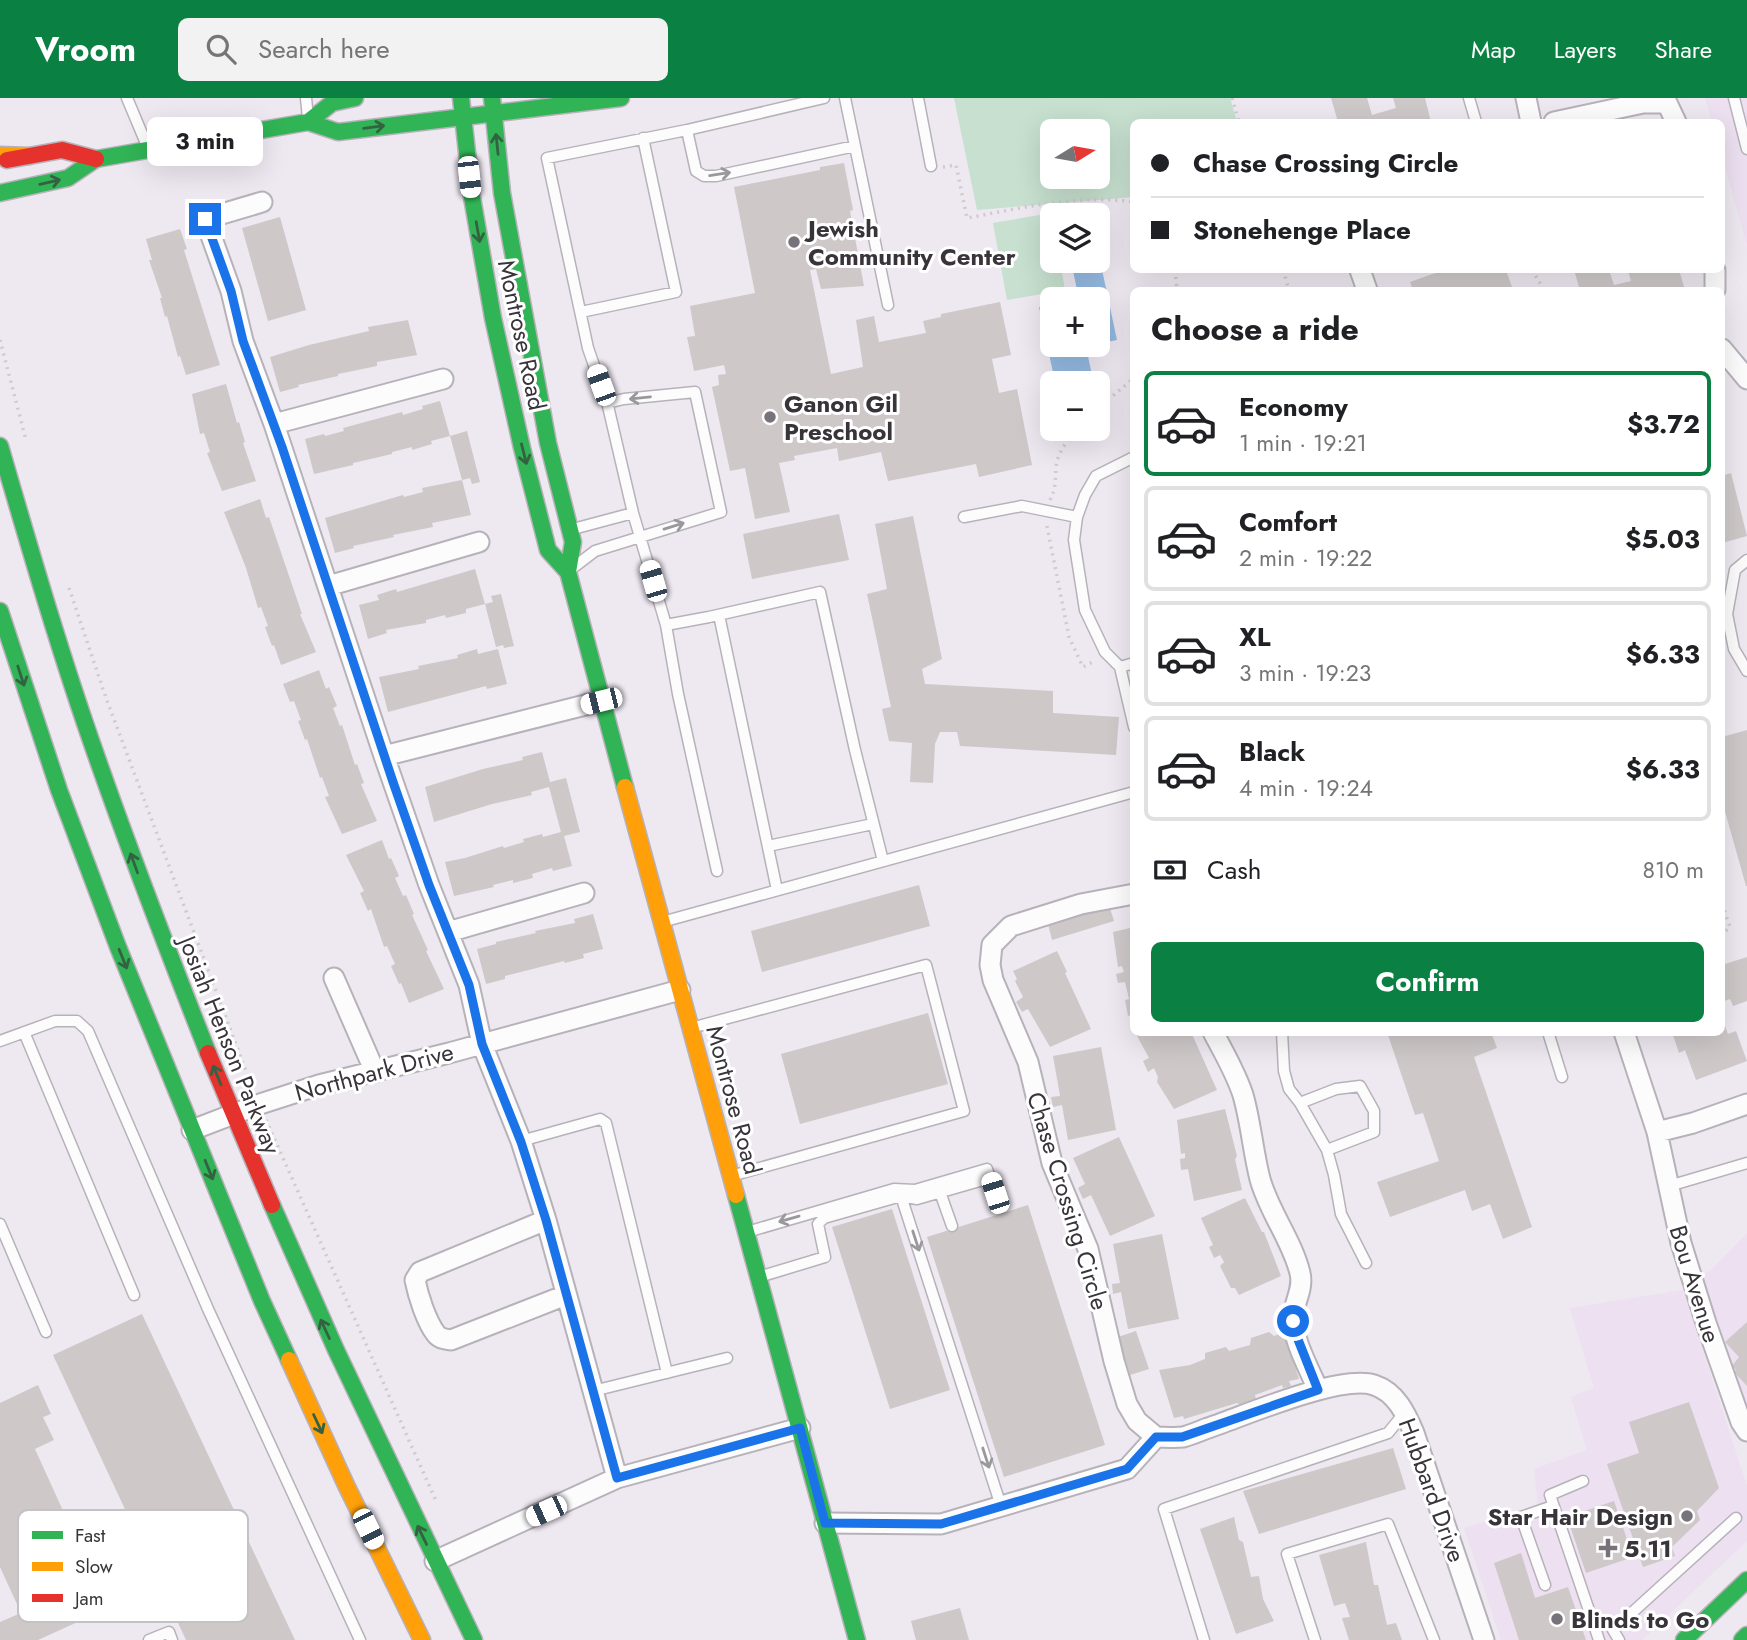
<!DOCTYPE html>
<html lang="en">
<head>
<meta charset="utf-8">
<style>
  body { margin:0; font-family:Jost,sans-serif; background:#f2f2f2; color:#202124; height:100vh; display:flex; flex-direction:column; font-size:26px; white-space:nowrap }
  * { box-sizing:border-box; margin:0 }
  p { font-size:23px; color:#757577 }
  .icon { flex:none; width:38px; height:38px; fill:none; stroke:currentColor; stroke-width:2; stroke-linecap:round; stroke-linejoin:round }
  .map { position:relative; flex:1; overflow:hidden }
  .details { position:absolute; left:1130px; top:189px; width:595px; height:749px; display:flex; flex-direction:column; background:#fff; border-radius:10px; box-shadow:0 7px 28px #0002 }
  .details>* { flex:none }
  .banner { position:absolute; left:1130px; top:21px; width:595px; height:154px; border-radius:10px; box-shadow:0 7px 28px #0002; display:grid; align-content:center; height:154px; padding:0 21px; background:#fff }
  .needle { width:46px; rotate:79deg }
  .buttons { position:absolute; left:1040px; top:21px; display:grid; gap:14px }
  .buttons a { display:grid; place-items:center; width:70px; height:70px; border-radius:10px; background:#fff; box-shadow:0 7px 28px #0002; font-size:35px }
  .end { position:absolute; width:32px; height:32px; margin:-16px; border:9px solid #1a73e8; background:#fff; box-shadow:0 0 0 4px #fff }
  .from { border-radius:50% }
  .bubble { position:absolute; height:49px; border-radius:10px; background:#fff; box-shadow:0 7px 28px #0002; font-size:23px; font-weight:700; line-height:49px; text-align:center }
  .car { position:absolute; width:21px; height:42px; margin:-21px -10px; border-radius:9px; box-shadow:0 0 5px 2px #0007; background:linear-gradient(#fff 24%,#345 0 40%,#fff 0 76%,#345 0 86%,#fff 0) }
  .banner b { display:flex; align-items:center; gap:24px; height:66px; font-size:26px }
  .banner b+b { border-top:2px solid #e0e0e0 }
  .banner i { width:18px; height:18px; background:#202124 }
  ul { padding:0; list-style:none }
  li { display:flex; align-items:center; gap:21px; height:105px; margin:0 14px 10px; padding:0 7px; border:4px solid #e0e0e0; border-radius:10px }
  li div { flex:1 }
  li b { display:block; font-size:26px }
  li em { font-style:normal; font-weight:700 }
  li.selected { border-color:#0b8043 }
  li>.icon { width:63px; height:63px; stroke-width:1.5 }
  h2 { padding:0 21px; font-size:32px; line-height:84px }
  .pay { display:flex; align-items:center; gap:18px; height:77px; padding:0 21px; font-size:26px }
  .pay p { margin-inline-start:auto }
  .primary-button { display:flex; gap:14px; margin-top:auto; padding:14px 21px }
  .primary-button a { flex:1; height:80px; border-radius:10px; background:#0b8043; color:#fff; font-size:28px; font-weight:700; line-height:80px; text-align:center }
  header { display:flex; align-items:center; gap:42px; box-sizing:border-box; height:98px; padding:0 35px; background:#0b8043; color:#fff }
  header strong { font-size:33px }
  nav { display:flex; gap:38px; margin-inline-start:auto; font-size:24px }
  .search { width:490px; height:63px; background:#f2f2f2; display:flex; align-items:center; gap:18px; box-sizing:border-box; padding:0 24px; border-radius:10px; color:#757577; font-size:26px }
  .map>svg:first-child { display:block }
</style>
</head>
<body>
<header>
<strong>Vroom</strong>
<div class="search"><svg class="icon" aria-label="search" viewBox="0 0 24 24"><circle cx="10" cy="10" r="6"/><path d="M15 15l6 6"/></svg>Search here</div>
<nav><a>Map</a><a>Layers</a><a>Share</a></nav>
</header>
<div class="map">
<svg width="1747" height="1542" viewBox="0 0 1747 1542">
  <rect width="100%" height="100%" fill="#eee8f1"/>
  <!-- built -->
  <path fill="#ece0f1" d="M1705,0H1747V147L1722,59V24H1712Z
    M1747,1135V1306L1735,1292L1701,1179L1712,1171Z
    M1683,1192L1747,1388V1443L1642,1542H1501L1464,1430L1538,1408L1534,1371L1587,1352L1571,1299L1594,1290L1570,1210Z"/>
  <!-- green -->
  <path fill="#c7e0cf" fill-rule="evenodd" d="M954,0H1230L1237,24H1134V99L977,112ZM1052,33H1097V79H1052Z
    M1051,115L1052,163H1060L1065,192L1007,202L993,125Z"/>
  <!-- water -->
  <path fill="#95bae2" d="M1101,167L1117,242L1097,246V201H1079L1073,173Z
    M1052,207V247H1095L1086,249L1092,277L1055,284L1039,209Z"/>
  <!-- building -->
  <path fill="#cec8c9" d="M1331,0H1367L1372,17L1396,10L1393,0H1425L1431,24H1338Z
    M844,65L853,112L850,113L864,188L821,191L816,171L810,172L831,276L863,269L856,222L874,218L879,244L926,235L923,223L941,219V216L1000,204L1011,257L992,261L999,295L1017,291L1032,367L979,379L976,366L888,383L881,354L839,363L837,350L794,358L795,362L779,365L790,414L755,421L745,370L730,373L712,289L719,287L718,277L726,276L724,267L694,273L687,239L695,238L690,208L755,195L734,89L820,72V69Z
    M280,119L306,212L268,223L242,130Z
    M180,131L187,151L184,152L220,267L186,277L180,258L178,259L167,218L165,219L160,200H162L149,162H152L146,141Z
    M1444,172H1506L1513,192H1413L1410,184Z
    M1574,172H1609L1614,187L1631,183L1628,172H1679L1685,192H1580Z
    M408,222L417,257L377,264V268L338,276V278L298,287L299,289L280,294L270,259L309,247L369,233L368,229Z
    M226,286L237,325L239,324L245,344L243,345L256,383L222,393L207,355L210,354L204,335L200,336L192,296Z
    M440,303L450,338L431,343L432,346L412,352V349L392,354V356L353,365V367L314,376L305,341L324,336L325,338L344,333L343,330L402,314L403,317L423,311L422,308Z
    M467,333L480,384L472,386L470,380L462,382L450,338Z
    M1731,375L1747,438L1722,445V378Z
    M462,382L471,417L432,425L433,429L393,437L394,439L353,448L354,450L335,455L325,420L403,397L404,399L423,394L422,390Z
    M260,401L266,420L269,419L302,516H300L316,554L281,567L274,547L272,548L265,529L268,528L261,509L258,510L246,470L224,414Z
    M839,416L849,462L752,481L743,436Z
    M913,418L942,561L922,571L925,586L1053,593V615L1119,619L1116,657L960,648L957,634H940L935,646L933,685L910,684L912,645L889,643L882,611L891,609L867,496L887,491L875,426Z
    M475,471L485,506L466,511V515L446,520L445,517L426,522V525L386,532L387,535L368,541L359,507L379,502L377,497L396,491L397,494Z
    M501,496L514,548L504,550L503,547L496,549L485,506L493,504L491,498Z
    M477,551L478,556L498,551L507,586L487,591L486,588L388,614L379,579L419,571L418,568L458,560L457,557Z
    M319,572L326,591L329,589L337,608L333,610L340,628L342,627L355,667L357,666L364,685L361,686L377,723L342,736L325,699L329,698L322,679L320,680L307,641L305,642L298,623L301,622L294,603L290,604L283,586Z
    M1747,632V788H1746L1722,703V639Z
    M542,654L550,684L566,680L580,734L564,738L572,768L553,773L552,770L532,776L533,780L513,785V782L493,787L494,789L454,798L445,764L465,760L503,748L504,750L524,744L523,741L542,736L543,739L561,734L549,689L531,694L532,697L492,706L434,724L425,689L483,671L523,662L522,659Z
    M382,742L389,761L391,760L399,778L395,780L403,798L406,797L414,816L412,817L428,852L426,853L444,891L409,905L401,885L399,886L391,868L395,866L387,848L384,849L371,811L368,813L360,795L364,793L346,757Z
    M919,787L930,828L762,874L751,833Z
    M1108,804L1114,823L1052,842L1047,822Z
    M593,816L603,851L583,856L584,860L565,865L564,863L505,878V881L486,886L477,851L496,846V844L536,835L535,833L575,825L574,821Z
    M1134,829V916L1128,918L1125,902L1129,901L1125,884L1118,885L1116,876L1124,874L1122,868L1118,869L1113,834Z
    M1057,853L1067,874L1065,875L1091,931L1050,949L1028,911L1022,914L1016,904L1023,899L1015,883L1017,881L1013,873Z
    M1747,859V903L1733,908L1730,901L1722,904V867Z
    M928,915L948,986L800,1026L781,956Z
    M1722,920L1728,936L1736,933L1747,963L1696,982L1685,952L1679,955L1672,934H1722Z
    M1139,934H1191L1217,992L1174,1011L1157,984L1158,979L1154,970L1148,974L1143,963L1149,960L1136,936Z
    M1387,934H1491L1497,950L1474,959L1532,1129L1503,1141L1490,1106L1472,1113L1465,1092L1390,1119L1377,1084L1439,1063L1423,1015L1415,1017Z
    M1101,949L1116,1032L1068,1042L1062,1007L1053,1009L1051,999L1060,998L1053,958Z
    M1225,1011L1237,1058L1235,1061L1242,1092L1194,1103L1188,1071L1181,1072L1180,1061L1185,1060V1055L1181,1056L1177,1022Z
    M1119,1039L1155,1118L1110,1138L1091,1097L1083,1101L1078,1090L1085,1086L1073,1060Z
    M1245,1100L1262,1134H1264L1281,1178L1239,1197L1235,1190H1231L1220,1168L1224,1164L1220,1157L1214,1160L1209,1149L1213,1147L1201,1120Z
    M1028,1107L1105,1347L1004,1379L927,1139Z
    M892,1111L950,1292L890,1311L832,1129Z
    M1162,1136L1179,1221L1128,1231L1121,1194L1113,1196L1112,1186L1120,1185L1113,1146Z
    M142,1216L295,1542H186L53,1257Z
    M1747,1224V1288L1734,1274L1736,1272L1732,1268L1739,1259L1725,1244Z
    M1136,1233L1149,1271L1130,1277L1118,1239Z
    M1269,1234L1274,1238L1284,1234L1299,1281L1289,1283L1291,1288L1283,1290L1282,1287L1255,1297L1256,1302L1240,1307L1237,1305L1184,1321L1183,1318L1174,1320L1159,1272L1190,1267L1205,1261V1255L1226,1249L1229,1253L1250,1247L1251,1240Z
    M38,1287L51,1316L43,1319L54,1342L35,1351L84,1459L103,1450L114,1473L122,1469L135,1498L38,1542H0V1524L21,1515L0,1469V1305Z
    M1689,1304L1719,1390L1697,1413L1700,1422L1672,1449L1675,1458L1643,1469L1607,1366L1639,1355L1629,1324Z
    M1393,1350L1406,1391L1259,1436L1243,1393Z
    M1614,1403L1633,1459L1586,1475L1567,1419Z
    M1234,1419L1239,1442L1243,1444L1251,1479L1259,1478L1263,1501L1274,1523L1236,1536L1200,1431Z
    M1366,1444L1374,1487H1378L1387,1527L1396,1525L1402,1542H1349L1342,1520L1350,1519L1345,1505L1334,1508L1319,1457Z
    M1521,1455L1535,1500L1568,1489L1586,1542H1519L1494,1465Z
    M960,1510L969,1542H916L911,1523Z"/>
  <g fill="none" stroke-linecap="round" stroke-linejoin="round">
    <!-- lane casing -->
    <g stroke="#b7b2b9" stroke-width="13">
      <path id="lane" d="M127,0L148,50
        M306,0L308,20
        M845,0L888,207
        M918,0L931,68
        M1469,0L1476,24
        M1734,0L1747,51
        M687,32L696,73L704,78H716L855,48
        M581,214L676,194L643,40
        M1134,359L1096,378L1085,397L1077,419L1074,442L1085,512L1105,554L1120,569L1134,629
        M964,419L1022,408L1077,419
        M573,431L633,415
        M1747,462L1735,472L1727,516L1734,551L1747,573
        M574,469L595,453L721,414L695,294L624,301L607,305
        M719,517L777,792
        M666,527L709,519L820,494L855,652L883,763
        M1120,569L1134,565
        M768,748L873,726
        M717,773L678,596L666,527L633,415L608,308L588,250L547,60L687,32L824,0
        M662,824L1134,694
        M691,930L926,867L964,1013L731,1078
        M24,934L134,1197
        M1282,934L1284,973L1289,991L1300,1005L1327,1052L1334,1077L1341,1116L1366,1165
        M1548,934L1562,979
        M0,943L55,923H77L88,933L208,1211L360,1542
        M1300,1005L1336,991L1360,988L1374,1013V1034L1327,1052
        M521,1043L600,1021L606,1025L667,1275
        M1669,1088L1747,1065
        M940,1094L952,1128
        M901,1098L917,1101L990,1080
        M0,1126L46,1234
        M747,1134L894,1091L915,1092L987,1071L1000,1110
        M759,1179L825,1159L818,1126L824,1120L901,1098L1001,1408
        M593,1293L727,1260
        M1583,1383L1550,1397L1599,1542
        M1545,1487L1521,1419L1553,1408
        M149,1542L169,1534L172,1542
        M1204,1542L1164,1411L1388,1335L1405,1314
        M1315,1542L1287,1456L1388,1426L1434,1542
        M1619,1542L1613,1532L1736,1420"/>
    </g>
    <!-- street casing -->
    <g stroke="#b7b2b9" stroke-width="23">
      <path id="street" d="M1526,0L1531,24
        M1554,24L1643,5H1667L1676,24
        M262,104L205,121L231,193L243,243L274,326L384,658L429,787L469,887L482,946L521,1043L546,1122L617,1380
        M1360,172L1367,192
        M1715,172V192
        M1722,251L1747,281
        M274,326L443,281
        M328,488L479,444
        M384,658L601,603
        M1134,796L1081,806L1011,828L992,847L990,867L993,882L1028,964L1052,1065L1088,1151L1114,1263L1127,1306L1137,1323L1156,1339
        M448,834L584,795
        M334,880L375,974
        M1213,934C1224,955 1236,975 1243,997C1251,1025 1253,1054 1260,1081C1269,1114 1292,1142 1300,1175C1304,1192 1293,1205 1293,1221C1294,1245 1309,1270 1318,1292
        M1624,934L1657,1034L1681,1145L1706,1225L1741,1324L1747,1333
        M192,1032L260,1006L319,987L449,955L680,892
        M1657,1034L1693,1025L1747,1006
        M546,1122L420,1174L415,1182C418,1197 426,1223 436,1236C440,1241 445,1241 451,1242L566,1197
        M825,1425L941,1426L1127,1371L1156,1339C1164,1339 1174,1340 1183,1339C1191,1337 1200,1333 1208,1330C1244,1318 1340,1276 1374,1287C1396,1294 1406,1316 1414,1335L1484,1542
        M435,1463L617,1380L800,1330"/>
    </g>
    <!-- fast casing -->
    <g stroke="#b7b2b9" stroke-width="19">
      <path id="fast" d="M461,0L472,99L493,220L522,350L548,452L568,474
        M492,0L502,95L548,345L573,444L568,474L625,689
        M308,24L332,5L355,0
        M0,95L68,80L96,61L308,24L338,34L621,0
        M0,348C30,451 60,555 96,657C131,757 169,856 208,955
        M0,513L59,692L118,849L262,1203L289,1262
        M736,1097L857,1542
        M272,1107L336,1252L474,1542
        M1684,1542L1747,1482
        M1742,1542L1747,1537"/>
    </g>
    <!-- slow casing -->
    <g stroke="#b7b2b9" stroke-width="19">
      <path id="slow" d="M0,57L29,58
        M625,689L736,1097
        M289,1262L346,1387L422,1542"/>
    </g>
    <!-- jam casing -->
    <g stroke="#b7b2b9" stroke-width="19">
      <path id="jam" d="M7,62L62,52L96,61
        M208,955L272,1107"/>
    </g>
    <!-- path -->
    <path stroke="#cccbce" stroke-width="3.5" stroke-dasharray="2 5" stroke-linecap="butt" d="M1232,0L1239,24
      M943,69L956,67L967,120C1022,110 1078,96 1134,104
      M1175,172L1177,192
      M1283,172L1289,192
      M1532,172L1544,192
      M0,242L26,342
      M1097,311L1134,280
      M1050,402C1056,391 1055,382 1056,369C1058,353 1068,342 1078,331
      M1047,428L1069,539L1083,569L1095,563
      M69,490L106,600L252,989
      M1722,806L1730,829L1722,837
      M266,1022L437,1405"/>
    <!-- lane -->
    <use href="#lane" stroke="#fcfcfd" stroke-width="10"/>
    <!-- street -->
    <use href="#street" stroke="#fcfcfd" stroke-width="19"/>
    <!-- fast -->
    <use href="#fast" stroke="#30b455" stroke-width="16"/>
    <!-- slow -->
    <use href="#slow" stroke="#ff9f0a" stroke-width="16"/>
    <!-- jam -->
    <use href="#jam" stroke="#e5322d" stroke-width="16"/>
  </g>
  <!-- one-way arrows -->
  <defs><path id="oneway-shaft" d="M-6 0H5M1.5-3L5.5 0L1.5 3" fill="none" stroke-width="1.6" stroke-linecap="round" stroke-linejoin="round" transform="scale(1.75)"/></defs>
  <g stroke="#356143">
    <use href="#oneway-shaft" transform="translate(374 29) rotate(-7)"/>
    <use href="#oneway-shaft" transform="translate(497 46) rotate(-96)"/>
    <use href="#oneway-shaft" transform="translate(50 84) rotate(-13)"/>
    <use href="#oneway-shaft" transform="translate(478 134) rotate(80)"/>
    <use href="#oneway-shaft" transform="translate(524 356) rotate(76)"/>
    <use href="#oneway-shaft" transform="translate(21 578) rotate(72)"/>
    <use href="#oneway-shaft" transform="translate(134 765) rotate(-110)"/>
    <use href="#oneway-shaft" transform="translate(123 861) rotate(68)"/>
    <use href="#oneway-shaft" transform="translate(217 977) rotate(-112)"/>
    <use href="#oneway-shaft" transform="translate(209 1072) rotate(68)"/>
    <use href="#oneway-shaft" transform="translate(325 1231) rotate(-115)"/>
    <use href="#oneway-shaft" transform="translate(318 1326) rotate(65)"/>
    <use href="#oneway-shaft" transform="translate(422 1437) rotate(-116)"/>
  </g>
  <g stroke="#9a989c">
    <use href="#oneway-shaft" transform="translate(720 76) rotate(-9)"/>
    <use href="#oneway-shaft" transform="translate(640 300) rotate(174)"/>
    <use href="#oneway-shaft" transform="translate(674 428) rotate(-17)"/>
    <use href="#oneway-shaft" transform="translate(789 1121) rotate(164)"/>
    <use href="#oneway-shaft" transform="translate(916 1143) rotate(72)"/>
    <use href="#oneway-shaft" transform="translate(986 1360) rotate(72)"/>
  </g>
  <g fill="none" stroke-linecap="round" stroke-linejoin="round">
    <!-- route -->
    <path stroke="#1a73e8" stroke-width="9" d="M205,121L231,193L243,243L282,349L393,684L429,787L469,887L482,946L521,1044L546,1122L617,1380L800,1330L825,1425L941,1426L1127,1371L1156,1339H1182L1318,1292L1297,1239L1293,1223"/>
  </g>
  <!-- markers -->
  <g fill="#78737a" stroke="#fff" stroke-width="2.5">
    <circle cx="794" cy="144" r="7"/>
    <circle cx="770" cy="319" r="7"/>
    <circle cx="1687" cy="1418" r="7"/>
    <path d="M1604.5 1439.5h7v7h7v7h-7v7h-7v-7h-7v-7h7z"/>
    <circle cx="1557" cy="1521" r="7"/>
  </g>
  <g text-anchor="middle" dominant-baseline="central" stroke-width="6" stroke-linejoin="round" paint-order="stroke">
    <!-- poi labels -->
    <g font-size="24" font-weight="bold" fill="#38343a" stroke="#fff" text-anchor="start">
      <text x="808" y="130">Jewish<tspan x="808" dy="28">Community Center</tspan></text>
      <text x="784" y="305">Ganon Gil<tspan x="784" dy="28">Preschool</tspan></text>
      <text x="1673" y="1418" text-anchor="end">Star Hair Design</text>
      <text x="1624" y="1450">5.11</text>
      <text x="1571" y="1521">Blinds to Go</text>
    </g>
    <!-- street labels -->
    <g font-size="24" fill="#38343a" stroke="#fff">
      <text transform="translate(522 237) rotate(78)">Montrose Road</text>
      <text transform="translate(230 947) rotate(68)">Josiah Henson Parkway</text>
      <text transform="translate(374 974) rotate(-15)">Northpark Drive</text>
      <text transform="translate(734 1002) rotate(75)">Montrose Road</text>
      <text transform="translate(1068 1103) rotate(73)">Chase Crossing Circle</text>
      <text transform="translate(1695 1186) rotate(73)">Bou Avenue</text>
      <text transform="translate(1432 1392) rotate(70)">Hubbard Drive</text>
    </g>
  </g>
  <!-- legend -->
  <rect x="18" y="1412" width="230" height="112" rx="10" fill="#fff" stroke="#c3c2c4" stroke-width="2"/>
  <rect x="32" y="1433" width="31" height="8" fill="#30b455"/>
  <rect x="32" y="1464" width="31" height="9" fill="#ff9f0a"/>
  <rect x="32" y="1496" width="31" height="8" fill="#e5322d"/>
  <g font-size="19" fill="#38343a">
    <text x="75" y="1444">Fast</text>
    <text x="75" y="1475">Slow</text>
    <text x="75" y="1507">Jam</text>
  </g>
</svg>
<div class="buttons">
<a><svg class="needle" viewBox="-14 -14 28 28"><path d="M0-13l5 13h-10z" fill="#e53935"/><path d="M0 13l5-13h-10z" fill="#757577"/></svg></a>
<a><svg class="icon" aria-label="layers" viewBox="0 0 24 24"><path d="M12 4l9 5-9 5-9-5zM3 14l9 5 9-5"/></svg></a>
<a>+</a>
<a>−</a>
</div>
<i class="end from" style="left:1293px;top:1223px"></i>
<i class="end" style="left:205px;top:121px"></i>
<div class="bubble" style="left:147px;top:19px;width:116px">3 min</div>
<i class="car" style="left:469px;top:79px;rotate:174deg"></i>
<i class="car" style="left:601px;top:287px;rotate:340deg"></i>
<i class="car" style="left:653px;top:483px;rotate:344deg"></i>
<i class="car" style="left:601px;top:603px;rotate:256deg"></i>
<i class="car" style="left:995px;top:1095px;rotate:342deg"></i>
<i class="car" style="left:546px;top:1413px;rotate:246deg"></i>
<i class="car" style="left:368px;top:1431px;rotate:154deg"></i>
<div class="banner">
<b><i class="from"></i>Chase Crossing Circle</b>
<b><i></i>Stonehenge Place</b>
</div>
<section class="details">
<h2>Choose a ride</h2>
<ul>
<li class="selected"><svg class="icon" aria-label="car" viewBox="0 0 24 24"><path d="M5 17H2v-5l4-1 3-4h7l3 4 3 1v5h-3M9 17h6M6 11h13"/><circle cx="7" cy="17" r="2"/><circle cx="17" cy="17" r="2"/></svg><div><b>Economy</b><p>1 min · 19:21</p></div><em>$3.72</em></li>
<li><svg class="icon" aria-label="car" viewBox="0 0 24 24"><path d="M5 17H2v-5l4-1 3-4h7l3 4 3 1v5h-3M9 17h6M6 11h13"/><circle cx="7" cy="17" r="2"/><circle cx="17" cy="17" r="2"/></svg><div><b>Comfort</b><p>2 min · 19:22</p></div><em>$5.03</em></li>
<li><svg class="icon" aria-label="car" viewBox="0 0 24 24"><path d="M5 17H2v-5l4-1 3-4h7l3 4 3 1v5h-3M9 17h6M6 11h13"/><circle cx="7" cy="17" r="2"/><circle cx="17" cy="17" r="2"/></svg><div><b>XL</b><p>3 min · 19:23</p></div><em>$6.33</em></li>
<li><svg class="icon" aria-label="car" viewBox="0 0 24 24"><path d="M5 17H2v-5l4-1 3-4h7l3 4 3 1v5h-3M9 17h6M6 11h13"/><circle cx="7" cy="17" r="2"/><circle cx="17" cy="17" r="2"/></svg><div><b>Black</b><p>4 min · 19:24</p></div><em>$6.33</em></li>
</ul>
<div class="pay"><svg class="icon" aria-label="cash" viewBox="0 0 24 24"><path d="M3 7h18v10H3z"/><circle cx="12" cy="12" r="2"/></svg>Cash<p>810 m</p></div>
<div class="primary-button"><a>Confirm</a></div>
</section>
</div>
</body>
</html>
